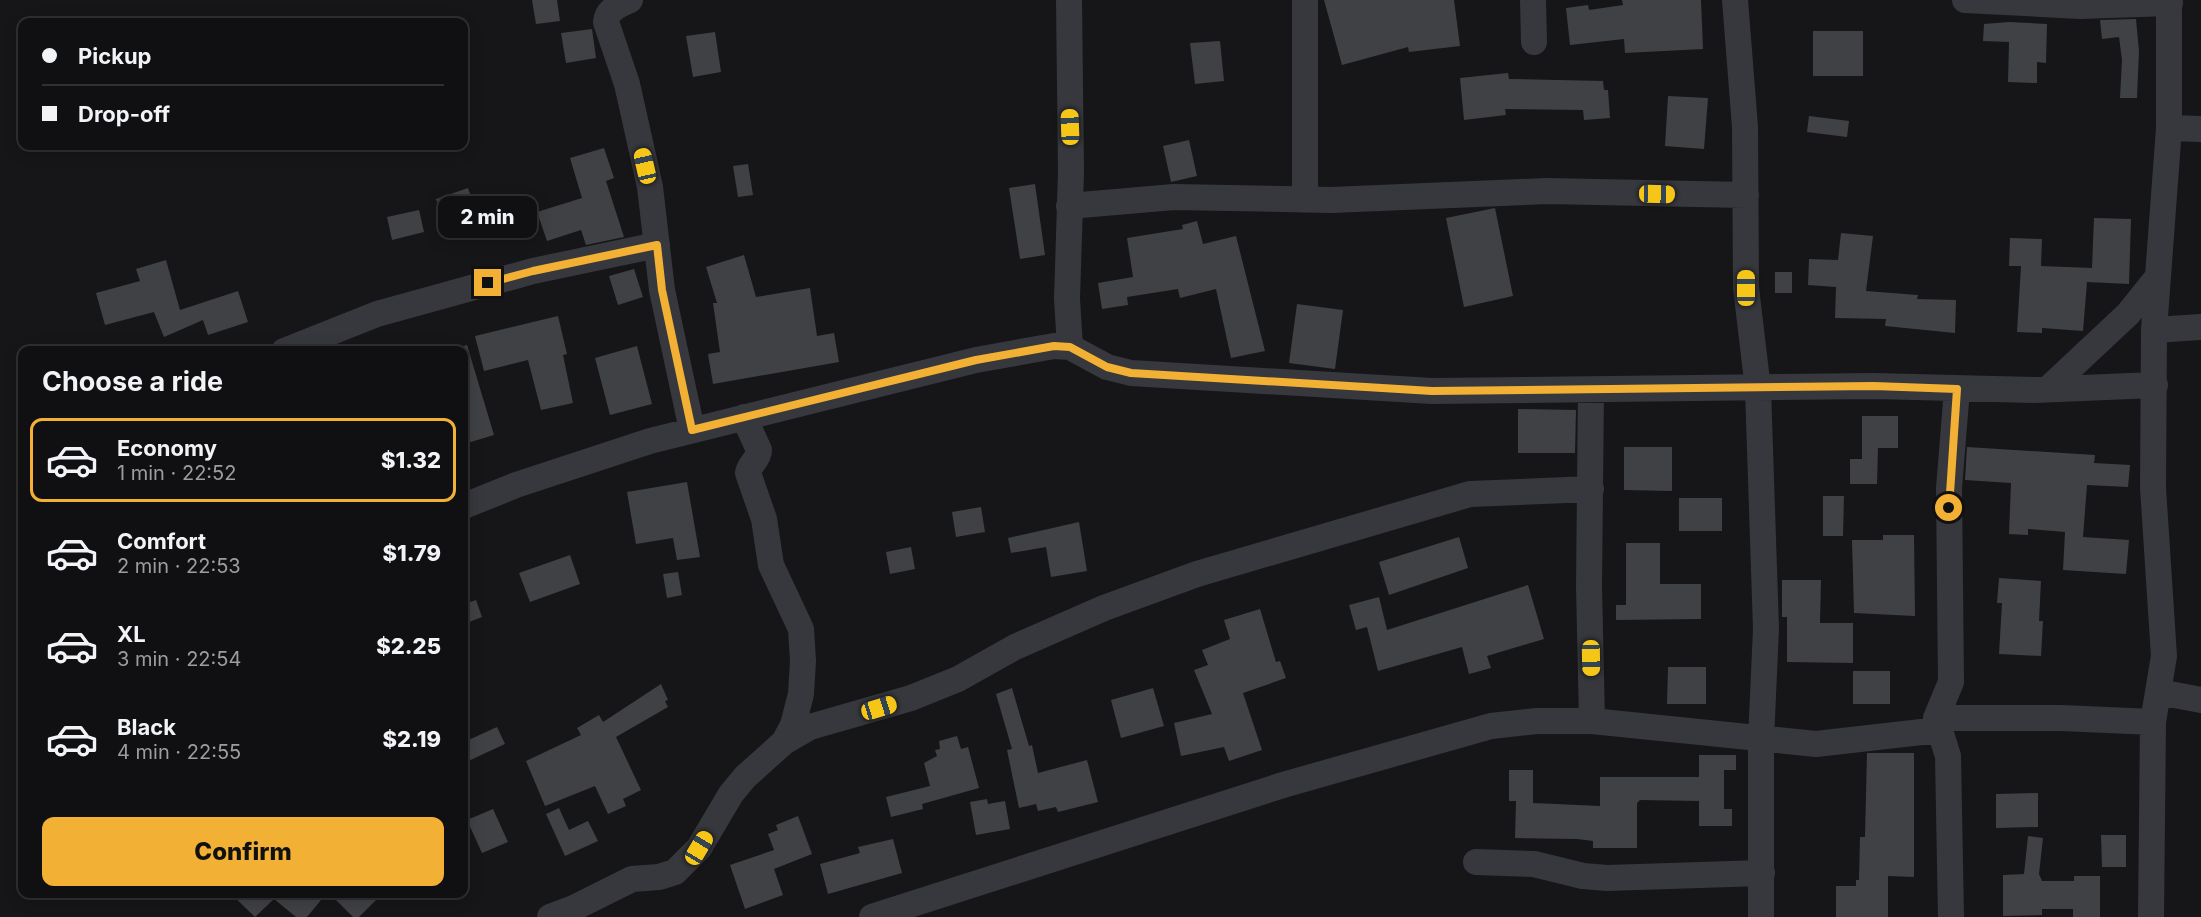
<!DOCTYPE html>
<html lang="en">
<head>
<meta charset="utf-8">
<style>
  body { margin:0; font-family:Inter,sans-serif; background:#19191b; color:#f1f3f6; height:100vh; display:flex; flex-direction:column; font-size:22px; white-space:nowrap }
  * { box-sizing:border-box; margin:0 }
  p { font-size:20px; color:#9c9d9f }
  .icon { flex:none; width:33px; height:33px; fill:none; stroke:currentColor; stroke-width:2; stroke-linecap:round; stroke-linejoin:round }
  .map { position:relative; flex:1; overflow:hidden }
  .details { position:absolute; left:18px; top:346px; width:450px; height:552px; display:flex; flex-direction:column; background:#101012; border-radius:12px; box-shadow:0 3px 15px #0003,0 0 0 2px #303032 }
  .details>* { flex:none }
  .top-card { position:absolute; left:18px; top:18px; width:450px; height:132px; border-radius:12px; box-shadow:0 3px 15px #0003,0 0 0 2px #303032; display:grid; align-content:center; height:132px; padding:0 24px; background:#101012 }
  .end { position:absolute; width:27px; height:27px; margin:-14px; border:8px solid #f2b134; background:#111; box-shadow:0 0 0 3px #111 }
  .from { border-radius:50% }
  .bubble { position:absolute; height:42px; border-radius:12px; background:#101012; box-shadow:0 3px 15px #0003,0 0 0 2px #303032; font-size:20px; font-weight:800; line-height:42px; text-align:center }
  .car { position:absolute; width:18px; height:36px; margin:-18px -9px; border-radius:8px; box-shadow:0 0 4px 2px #0007; background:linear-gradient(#f5c518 24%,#345 0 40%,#f5c518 0 76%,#345 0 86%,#f5c518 0) }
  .top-card b { display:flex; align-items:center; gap:21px; height:57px; font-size:22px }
  .top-card b+b { border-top:2px solid #303032 }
  .top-card i { width:15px; height:15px; background:#f1f3f6 }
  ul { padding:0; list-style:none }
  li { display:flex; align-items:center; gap:18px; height:84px; margin:0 12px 9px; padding:0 12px; border:3px solid transparent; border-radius:12px }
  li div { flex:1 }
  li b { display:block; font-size:22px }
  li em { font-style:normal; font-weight:800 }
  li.on { border-color:#f2b134 }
  li>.icon { width:54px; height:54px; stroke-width:1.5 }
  h2 { padding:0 24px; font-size:27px; line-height:72px }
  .cta { display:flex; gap:12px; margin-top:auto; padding:12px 24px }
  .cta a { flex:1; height:69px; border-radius:12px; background:#f2b134; color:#111; font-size:24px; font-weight:800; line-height:69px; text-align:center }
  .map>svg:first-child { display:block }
</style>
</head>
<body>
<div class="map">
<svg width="2201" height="917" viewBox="0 0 2201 917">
  <rect width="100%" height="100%" fill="#161618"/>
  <!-- building -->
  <path fill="#404145" d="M532,0H557L560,21L536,24Z
    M1324,0H1454L1460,46L1409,52L1408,47L1342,65Z
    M1622,0H1701L1703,49L1625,53L1624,39L1570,45L1566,8L1588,5L1589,10L1623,5Z
    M2136,19L2139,51L2137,98H2120L2122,60L2119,37L2102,39L2100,20Z
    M2009,22L2047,24L2046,63L2037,62V83L2008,82L2009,42L1983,41L1984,24Z
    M592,29L596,58L566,63L561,33Z
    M1813,31H1863V76H1813Z
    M715,32L721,72L693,77L686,36Z
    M1220,41L1224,81L1195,84L1190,43Z
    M1508,73L1509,79L1603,81L1604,90H1608L1610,118L1584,120L1583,110L1505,109L1506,115L1464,120L1460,78Z
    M1668,96L1708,98L1704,149L1665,146Z
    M1809,116L1849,121L1847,137L1807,132Z
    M1189,140L1197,176L1171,182L1163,146Z
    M604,148L614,178L606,181L624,237L586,245L581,230L547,241L537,212L582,198L570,158Z
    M748,164L753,195L738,197L733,166Z
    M1035,184L1045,255L1020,259L1009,188Z
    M468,188L473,203L441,213L436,199Z
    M1495,208L1513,296L1464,307L1446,218Z
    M419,210L424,232L392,240L387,217Z
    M2094,218L2131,219L2129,284L2087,282L2083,331L2042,328V333L2017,332L2021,266H2009L2010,238L2042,239L2041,266L2092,268Z
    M1197,221L1203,244L1236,236L1265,351L1231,358L1216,289L1180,298L1178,289L1127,297L1128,305L1102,309L1098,283L1133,277L1127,238L1183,229L1182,225Z
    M1841,233L1873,236L1866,291L1918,295L1917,299L1956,300L1955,333L1885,326L1886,319L1835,318L1836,287L1808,285L1809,259L1838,260Z
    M744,255L756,297L810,288L817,336L834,333L839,362L713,384L708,354L720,352L713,303H717L706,267Z
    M166,260L180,310L238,291L248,322L208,335L203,320L164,337L154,312L105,325L96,293L140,281L136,269Z
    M634,269L643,297L618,305L609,276Z
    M1775,272H1792V293H1775Z
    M1297,304L1343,310L1335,369L1289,363Z
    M558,316L567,354L563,355L573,403L541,410L528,360L484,371L475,336Z
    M467,345L494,435L464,444V346Z
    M637,346L652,404L610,415L595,358Z
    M1518,409L1576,410L1575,453H1518Z
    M1862,416H1898V448H1878L1877,484H1850V459H1862Z
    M1624,447H1672V491L1624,490Z
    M1967,447L2095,455L2094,463L2130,465L2128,487L2087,485L2083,537L2129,540L2126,574L2063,570L2065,532L2028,529V535L2009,534L2011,483L1965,480Z
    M687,482L700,557L677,560L673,538L636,544L627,492Z
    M1823,496H1844L1843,536H1823Z
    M1679,498H1722V531H1679Z
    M981,507L985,532L956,537L952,512Z
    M1079,522L1087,571L1051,577L1046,547L1011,553L1008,538Z
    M1883,535H1914L1915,616L1854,613L1852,540H1883Z
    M1459,537L1468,568L1389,595L1379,562Z
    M1626,543H1660V584H1701V619L1616,620V605H1626Z
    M911,547L915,569L890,574L886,552Z
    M570,555L580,584L530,602L519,573Z
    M678,572L682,595L667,598L663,574Z
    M1999,578L2041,581L2039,621H2043L2041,656L1999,654L2002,603H1997Z
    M1782,580H1821L1820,623H1853V663L1787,662V617H1782Z
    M1528,585L1544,639L1487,656L1491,668L1469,674L1462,647L1378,671L1367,627L1356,630L1349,605L1379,597L1387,630Z
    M476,600L482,617L464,624V604Z
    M1260,609L1276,662L1280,661L1286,678L1243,693L1262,750L1229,761L1224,747L1181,756L1174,723L1212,714L1194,670L1208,665L1202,650L1230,639L1224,620Z
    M1668,667H1706V704H1667Z
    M1853,671H1890V704H1853Z
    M661,684L668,700L665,701L668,707L616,737L641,790L623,799L626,806L608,814L595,786L545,806L526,761L581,735L577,728L599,715L603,722Z
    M1012,688L1029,746L1032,745L1038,773L1087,760L1098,802L1058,812L1056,807L1038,811L1036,804L1019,808L1007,750L1012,749L996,694Z
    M1153,688L1164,726L1121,738L1111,700Z
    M497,727L505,744L464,763V742Z
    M957,736L961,749L968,747L979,788L922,804L923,809L891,817L886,797L930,786L924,763L937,756L935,750L940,749L939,741Z
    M1867,753H1914V877L1888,876V917H1836V886H1856V880H1859L1860,837H1865Z
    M1699,755H1736V770H1724V809H1732V826H1699V801L1640,800L1637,803V848H1593V841L1577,839L1515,838L1516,801H1509V770H1533V803L1600,806V777H1699Z
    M2038,793V827L1996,828V794Z
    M987,799L988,804L1005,801L1010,829L976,835L970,802Z
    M559,808L569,830L588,821L598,841L565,856L546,814Z
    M493,809L508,842L482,853L467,820Z
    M798,816L812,854L774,869L783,895L745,909L730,865L774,850L768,834L778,830L776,825Z
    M2101,835H2126V867H2102Z
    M2028,836L2043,838L2039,874L2042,881H2074V876H2100V917H2073V909H2042V915L2003,916V875L2024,874Z
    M893,839L902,873L828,894L820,864L860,853L858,847Z
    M231,894H326L307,917H296L274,899L255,917Z
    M330,894H382L359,917H353Z"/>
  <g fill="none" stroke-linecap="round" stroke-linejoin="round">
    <!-- minor -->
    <path stroke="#37383d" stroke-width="26" d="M630,0C620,5 607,9 606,22L627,84L650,187L662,290L692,430
      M1069,0L1071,172L1067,299L1070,347
      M1305,0V200
      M1533,0L1534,42
      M1735,0L1745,127L1746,288L1758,389L1766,629L1761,740V917
      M1965,0L2080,6L2170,3
      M2169,128L2201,129
      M1069,206L1174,197L1331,200L1547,191L1746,195
      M2154,330L2201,327
      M284,351L377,314L533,271L657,245
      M2049,388L2128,314L2157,278
      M1591,390L1589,586L1592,721
      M464,506L516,485L650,441L976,360L1054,346L1070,347L1107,367L1131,373L1432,391L1874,386L2034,390L2155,385
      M2159,692L2201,700
      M1936,718H2061L2153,722
      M784,742L810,727L911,698L958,679L1015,647L1104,608L1197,574L1470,494L1591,489
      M1476,862L1534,864L1583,876L1607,878L1762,873
      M550,917L574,908L632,879L659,877L675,872L699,848L731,794L745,777L784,742L793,725L801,694L803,661L801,629L771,565L764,519L748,473C749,464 759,460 759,450L744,417
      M872,917L1283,785L1491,726L1537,721H1592L1816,744L1939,730
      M1951,917L1948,756L1936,718L1951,682L1949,488L1957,389
      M2151,917L2153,722L2164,656L2153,488L2154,330L2169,128V0"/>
  </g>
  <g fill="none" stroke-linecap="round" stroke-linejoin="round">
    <!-- route -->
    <path stroke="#f2b134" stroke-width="8" d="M488,283L533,271L657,245L662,290L692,430L976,360L1054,346L1070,347L1107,367L1131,373L1432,391L1874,386L1957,389L1949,508"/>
  </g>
</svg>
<i class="end from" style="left:1949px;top:508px"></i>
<i class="end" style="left:488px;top:283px"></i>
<div class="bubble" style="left:438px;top:196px;width:99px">2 min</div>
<i class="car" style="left:1070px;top:127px;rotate:358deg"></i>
<i class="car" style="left:645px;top:166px;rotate:347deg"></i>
<i class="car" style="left:1657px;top:194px;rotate:91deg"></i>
<i class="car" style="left:1746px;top:288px;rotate:0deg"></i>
<i class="car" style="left:1591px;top:658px;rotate:179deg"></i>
<i class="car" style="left:879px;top:708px;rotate:73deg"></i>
<i class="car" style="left:699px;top:848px;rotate:31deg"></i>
<div class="top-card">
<b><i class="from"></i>Pickup</b>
<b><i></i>Drop-off</b>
</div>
<section class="details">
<h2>Choose a ride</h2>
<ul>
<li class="on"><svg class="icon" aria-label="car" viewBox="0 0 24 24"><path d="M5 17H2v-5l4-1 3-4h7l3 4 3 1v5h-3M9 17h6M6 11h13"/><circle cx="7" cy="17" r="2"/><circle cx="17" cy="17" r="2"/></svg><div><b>Economy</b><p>1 min · 22:52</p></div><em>$1.32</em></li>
<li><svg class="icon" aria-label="car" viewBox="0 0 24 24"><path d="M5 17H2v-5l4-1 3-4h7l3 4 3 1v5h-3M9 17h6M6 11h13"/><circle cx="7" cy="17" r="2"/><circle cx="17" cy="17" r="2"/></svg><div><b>Comfort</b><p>2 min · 22:53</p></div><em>$1.79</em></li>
<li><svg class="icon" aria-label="car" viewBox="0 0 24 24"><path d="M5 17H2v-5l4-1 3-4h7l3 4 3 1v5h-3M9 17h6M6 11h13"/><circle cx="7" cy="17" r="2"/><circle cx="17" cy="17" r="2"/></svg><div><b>XL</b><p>3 min · 22:54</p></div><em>$2.25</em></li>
<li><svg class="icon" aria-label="car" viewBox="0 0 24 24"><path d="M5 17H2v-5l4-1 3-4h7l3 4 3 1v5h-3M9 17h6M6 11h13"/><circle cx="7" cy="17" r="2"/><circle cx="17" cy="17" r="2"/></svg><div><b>Black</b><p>4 min · 22:55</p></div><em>$2.19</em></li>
</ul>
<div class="cta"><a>Confirm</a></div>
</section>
</div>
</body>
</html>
